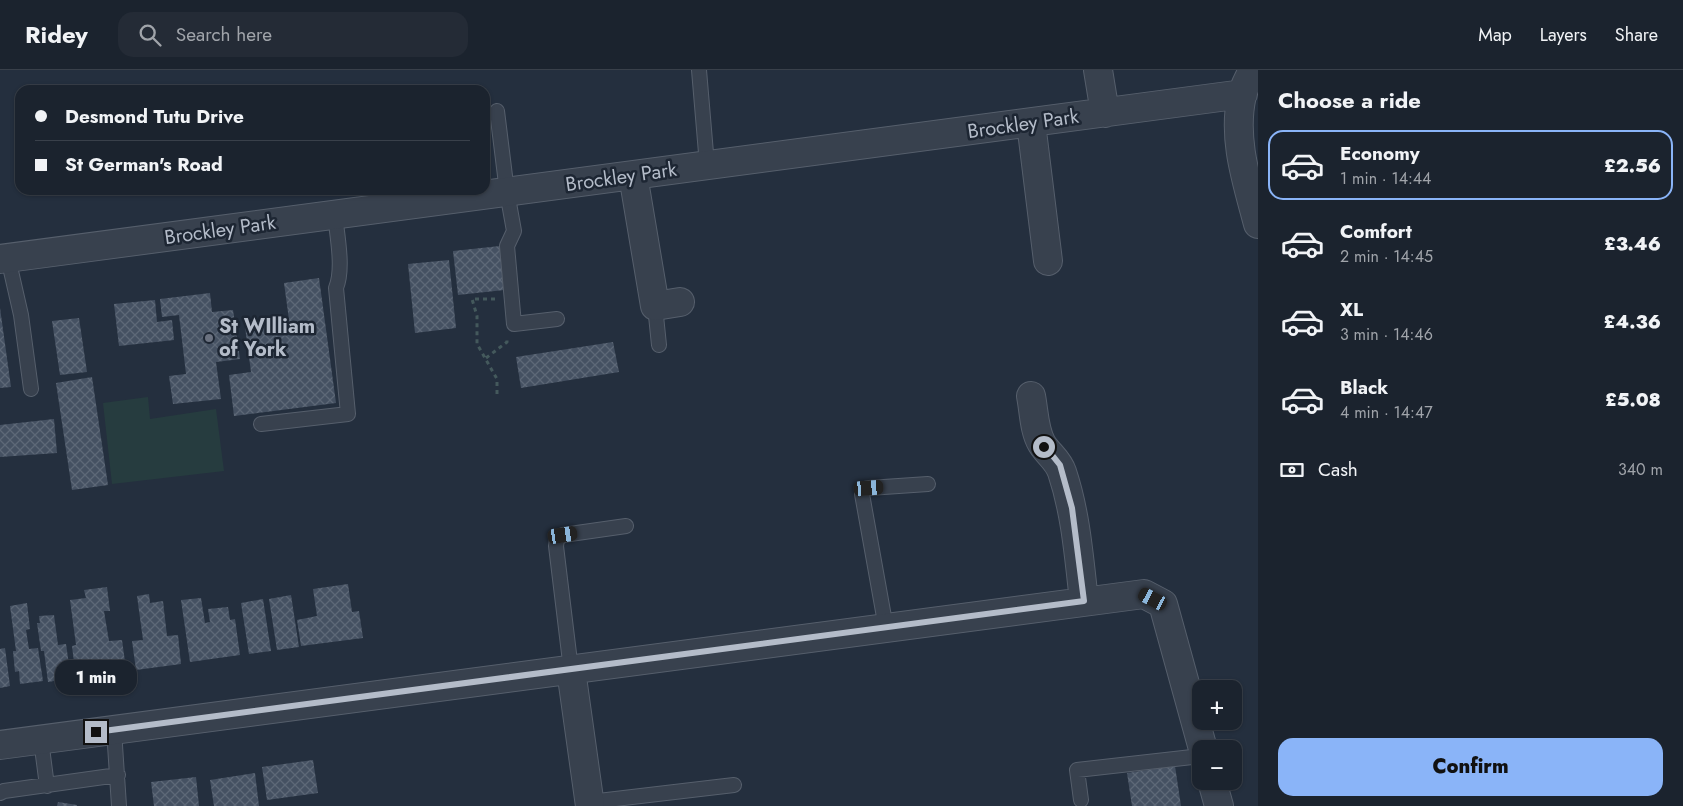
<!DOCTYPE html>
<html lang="en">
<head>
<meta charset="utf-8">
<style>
  body { margin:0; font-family:Jost,sans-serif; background:#242b36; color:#f1f3f6; height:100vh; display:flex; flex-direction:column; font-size:19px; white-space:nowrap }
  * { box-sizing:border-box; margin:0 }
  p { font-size:16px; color:#a0a4aa }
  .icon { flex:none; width:28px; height:28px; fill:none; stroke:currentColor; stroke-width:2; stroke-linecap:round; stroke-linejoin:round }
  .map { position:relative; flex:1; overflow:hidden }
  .side { display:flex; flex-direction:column; background:#1b232e; width:425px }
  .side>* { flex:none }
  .top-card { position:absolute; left:15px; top:15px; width:475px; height:110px; border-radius:15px; box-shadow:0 1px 4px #0004,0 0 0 1px #39404a; display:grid; align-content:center; height:110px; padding:0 20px; background:#1b232e }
  .fabs { position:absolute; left:1192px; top:610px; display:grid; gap:10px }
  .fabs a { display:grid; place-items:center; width:50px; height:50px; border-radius:10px; background:#1b232e; box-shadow:0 1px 4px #0004,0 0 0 1px #39404a; font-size:25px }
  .end { position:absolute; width:22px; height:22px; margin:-11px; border:6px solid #b4bcc9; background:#111; box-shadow:0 0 0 2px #111 }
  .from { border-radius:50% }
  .bubble { position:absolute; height:35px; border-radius:15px; background:#1b232e; box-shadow:0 1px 4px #0004,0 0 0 1px #39404a; font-size:16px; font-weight:800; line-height:35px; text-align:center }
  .car { position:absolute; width:15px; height:30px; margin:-15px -8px; border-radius:6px; box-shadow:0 0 4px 1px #0007; background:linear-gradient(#222 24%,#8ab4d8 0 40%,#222 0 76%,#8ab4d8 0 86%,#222 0) }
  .top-card b { display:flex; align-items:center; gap:18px; height:48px; font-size:19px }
  .top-card b+b { border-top:1px solid #39404a }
  .top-card i { width:12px; height:12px; background:#f1f3f6 }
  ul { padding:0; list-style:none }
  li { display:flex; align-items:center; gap:15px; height:70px; margin:0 10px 8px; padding:0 10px; border:2px solid transparent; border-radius:15px }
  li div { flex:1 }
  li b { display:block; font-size:19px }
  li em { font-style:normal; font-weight:800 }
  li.active { border-color:#8ab4f8 }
  li>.icon { width:45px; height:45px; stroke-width:1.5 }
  h2 { padding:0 20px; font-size:22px; line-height:60px }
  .pay { display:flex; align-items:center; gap:12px; height:55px; padding:0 20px; font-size:19px }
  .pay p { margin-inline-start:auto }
  .cta { display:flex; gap:10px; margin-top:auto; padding:10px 20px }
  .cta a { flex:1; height:58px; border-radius:15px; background:#8ab4f8; color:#111; font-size:20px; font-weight:800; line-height:58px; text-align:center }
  header { display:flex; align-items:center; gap:30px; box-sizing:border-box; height:70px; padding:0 25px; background:#1b232e; border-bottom:1px solid #39404a }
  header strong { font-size:24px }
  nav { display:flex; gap:28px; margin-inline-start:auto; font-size:18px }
  .search { width:350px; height:45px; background:#242b36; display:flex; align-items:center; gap:12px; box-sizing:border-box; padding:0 18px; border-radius:15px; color:#a0a4aa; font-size:19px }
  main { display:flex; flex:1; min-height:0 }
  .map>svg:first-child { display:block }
</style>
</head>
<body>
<header>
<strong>Ridey</strong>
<div class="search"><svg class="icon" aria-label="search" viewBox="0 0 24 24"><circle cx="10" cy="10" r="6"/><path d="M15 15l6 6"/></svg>Search here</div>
<nav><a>Map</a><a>Layers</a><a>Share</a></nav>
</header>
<main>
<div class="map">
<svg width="1258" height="736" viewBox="0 0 1258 736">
  <defs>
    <pattern id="building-cross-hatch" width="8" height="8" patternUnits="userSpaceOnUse" patternTransform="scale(1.25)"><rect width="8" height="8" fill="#455162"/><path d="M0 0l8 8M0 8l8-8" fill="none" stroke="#5d6877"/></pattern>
  </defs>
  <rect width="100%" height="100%" fill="#242f3e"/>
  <!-- park -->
  <path fill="#263c3f" d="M148,327L150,349L216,339L224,401L112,414L103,333Z"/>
  <!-- building -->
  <path fill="url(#building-cross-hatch)" d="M500,176L504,220L458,225L453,181Z
    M449,190L456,258L415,263L408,194Z
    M319,208L336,333L234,346L229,305L251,302L245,257L289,250L284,213Z
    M210,223L212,242L233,240L240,289L216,292L221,329L173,334L169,306L186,304L179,245L162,247L160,229Z
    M155,230L157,252L172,250L174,270L119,276L114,234Z
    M0,238L11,317L0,318Z
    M79,248L87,302L60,305L52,251Z
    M613,272L619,302L521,318L516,287Z
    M92,307L108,415L72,420L56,313Z
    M54,349L57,383L0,387V355Z
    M348,514L352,542L359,541L363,568L301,576L297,550L317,546L313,519Z
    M107,517L110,541H104L109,571L122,570L126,599L117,601V602L76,608L72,576L76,575L70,530L86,528L84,520Z
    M149,524L150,533L163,531L167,566L178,565L181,594L136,600L132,571L143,570L137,526Z
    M291,525L299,577L277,580L269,529Z
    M201,528L205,553L210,552L208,539L228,537L230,550L235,549L240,585L190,592L181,530Z
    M263,529L271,581L249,584L241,533Z
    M27,533L30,559L26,560L29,579L38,578L43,611L20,614L19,601L15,602L13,581H16L10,536Z
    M54,545L58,575L66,574L71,608L48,612L44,581H41L37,553H40L39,546Z
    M5,578L10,616L0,618V579Z
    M313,690L318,723L267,730L262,697Z
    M1175,696L1181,736H1132L1127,703Z
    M255,703L259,736H214L210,710Z
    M196,707L199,736H154L151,712Z
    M58,732L77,735V736H57Z"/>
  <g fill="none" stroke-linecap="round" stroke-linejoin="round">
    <!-- service casing -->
    <g stroke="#565f6c" stroke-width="16">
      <path id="service" d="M699,0L707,95
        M497,41L507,122L514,161L507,176L514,254L557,249
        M8,188L21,245L31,319
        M655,236L659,275
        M261,354L348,344L336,218C344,199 337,165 335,145
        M886,558L862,424L864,419L869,418L928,414
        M571,600L556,476L557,469L563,465L626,456
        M114,660L119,736
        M41,670L47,716
        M0,723L4,721L118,705
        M1081,730L1077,700L1201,686
        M590,732L734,715"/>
    </g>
    <!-- minor casing -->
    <g stroke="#565f6c" stroke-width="30">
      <path id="minor" d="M1098,0L1105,43
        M1253,0C1249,8 1244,17 1242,25C1232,69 1247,112 1258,154
        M1031,53L1048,191
        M633,105L655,236L680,232
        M0,189L1243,24
        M1031,326C1034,341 1034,361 1042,374C1049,385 1058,390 1062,402C1076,444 1079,488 1084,531
        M571,600L590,736
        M0,675L1144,524L1163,534L1203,679
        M1212,711L1219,736"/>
    </g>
    <!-- path -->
    <path stroke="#44595c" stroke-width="3" stroke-dasharray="4 4" stroke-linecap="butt" d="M495,229H472L477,246V274L497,309V327
      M486,288L507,272V269"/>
    <!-- service -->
    <use href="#service" stroke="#38414e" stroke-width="14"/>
    <!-- minor -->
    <use href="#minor" stroke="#38414e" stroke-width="28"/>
  </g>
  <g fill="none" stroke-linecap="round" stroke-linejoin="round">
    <!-- route -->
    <path stroke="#b4bcc9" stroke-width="6" d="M96,662L1084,531L1072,438L1060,395L1052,385L1044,377"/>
  </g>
  <!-- markers -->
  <circle fill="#6b7280" stroke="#1d2633" stroke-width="2" cx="209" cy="268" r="5"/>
  <g text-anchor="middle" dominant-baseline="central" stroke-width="5" stroke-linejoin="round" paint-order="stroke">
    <!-- street labels -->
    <g font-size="20" fill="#b4bcc9" stroke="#1d2633">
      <text transform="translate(1023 54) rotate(-8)">Brockley Park</text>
      <text transform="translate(621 107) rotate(-8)">Brockley Park</text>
      <text transform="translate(220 160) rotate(-8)">Brockley Park</text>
    </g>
    <!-- poi labels -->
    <g font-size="20" font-weight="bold" fill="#b4bcc9" stroke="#1d2633" text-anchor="start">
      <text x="219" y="256">St WIlliam<tspan x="219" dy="23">of York</tspan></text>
    </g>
  </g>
</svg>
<div class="fabs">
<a>+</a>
<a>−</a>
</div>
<i class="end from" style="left:1044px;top:377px"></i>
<i class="end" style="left:96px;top:662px"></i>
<div class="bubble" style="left:55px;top:590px;width:82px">1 min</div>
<i class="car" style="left:869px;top:418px;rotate:86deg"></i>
<i class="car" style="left:563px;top:465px;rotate:81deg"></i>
<i class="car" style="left:1153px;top:529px;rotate:297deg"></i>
<div class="top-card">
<b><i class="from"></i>Desmond Tutu Drive</b>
<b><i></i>St German's Road</b>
</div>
</div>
<section class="side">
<h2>Choose a ride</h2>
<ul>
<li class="active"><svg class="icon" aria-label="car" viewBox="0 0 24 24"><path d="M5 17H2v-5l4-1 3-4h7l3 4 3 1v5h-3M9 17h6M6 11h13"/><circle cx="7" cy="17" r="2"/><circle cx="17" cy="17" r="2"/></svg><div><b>Economy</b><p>1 min · 14:44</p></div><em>£2.56</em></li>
<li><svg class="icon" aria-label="car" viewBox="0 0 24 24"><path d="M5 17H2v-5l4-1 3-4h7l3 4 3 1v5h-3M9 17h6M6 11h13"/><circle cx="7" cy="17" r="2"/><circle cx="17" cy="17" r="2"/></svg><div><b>Comfort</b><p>2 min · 14:45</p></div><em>£3.46</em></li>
<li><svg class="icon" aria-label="car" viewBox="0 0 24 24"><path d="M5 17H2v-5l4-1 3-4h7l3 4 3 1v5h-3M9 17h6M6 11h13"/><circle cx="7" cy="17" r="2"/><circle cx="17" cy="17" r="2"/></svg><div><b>XL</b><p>3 min · 14:46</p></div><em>£4.36</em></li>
<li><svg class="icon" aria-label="car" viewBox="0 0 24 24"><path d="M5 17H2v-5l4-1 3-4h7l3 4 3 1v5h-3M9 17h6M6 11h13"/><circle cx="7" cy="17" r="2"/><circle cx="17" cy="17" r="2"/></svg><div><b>Black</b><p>4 min · 14:47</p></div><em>£5.08</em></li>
</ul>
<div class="pay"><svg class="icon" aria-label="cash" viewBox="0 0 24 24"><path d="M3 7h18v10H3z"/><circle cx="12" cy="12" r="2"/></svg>Cash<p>340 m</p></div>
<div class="cta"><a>Confirm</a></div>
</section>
</main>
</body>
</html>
